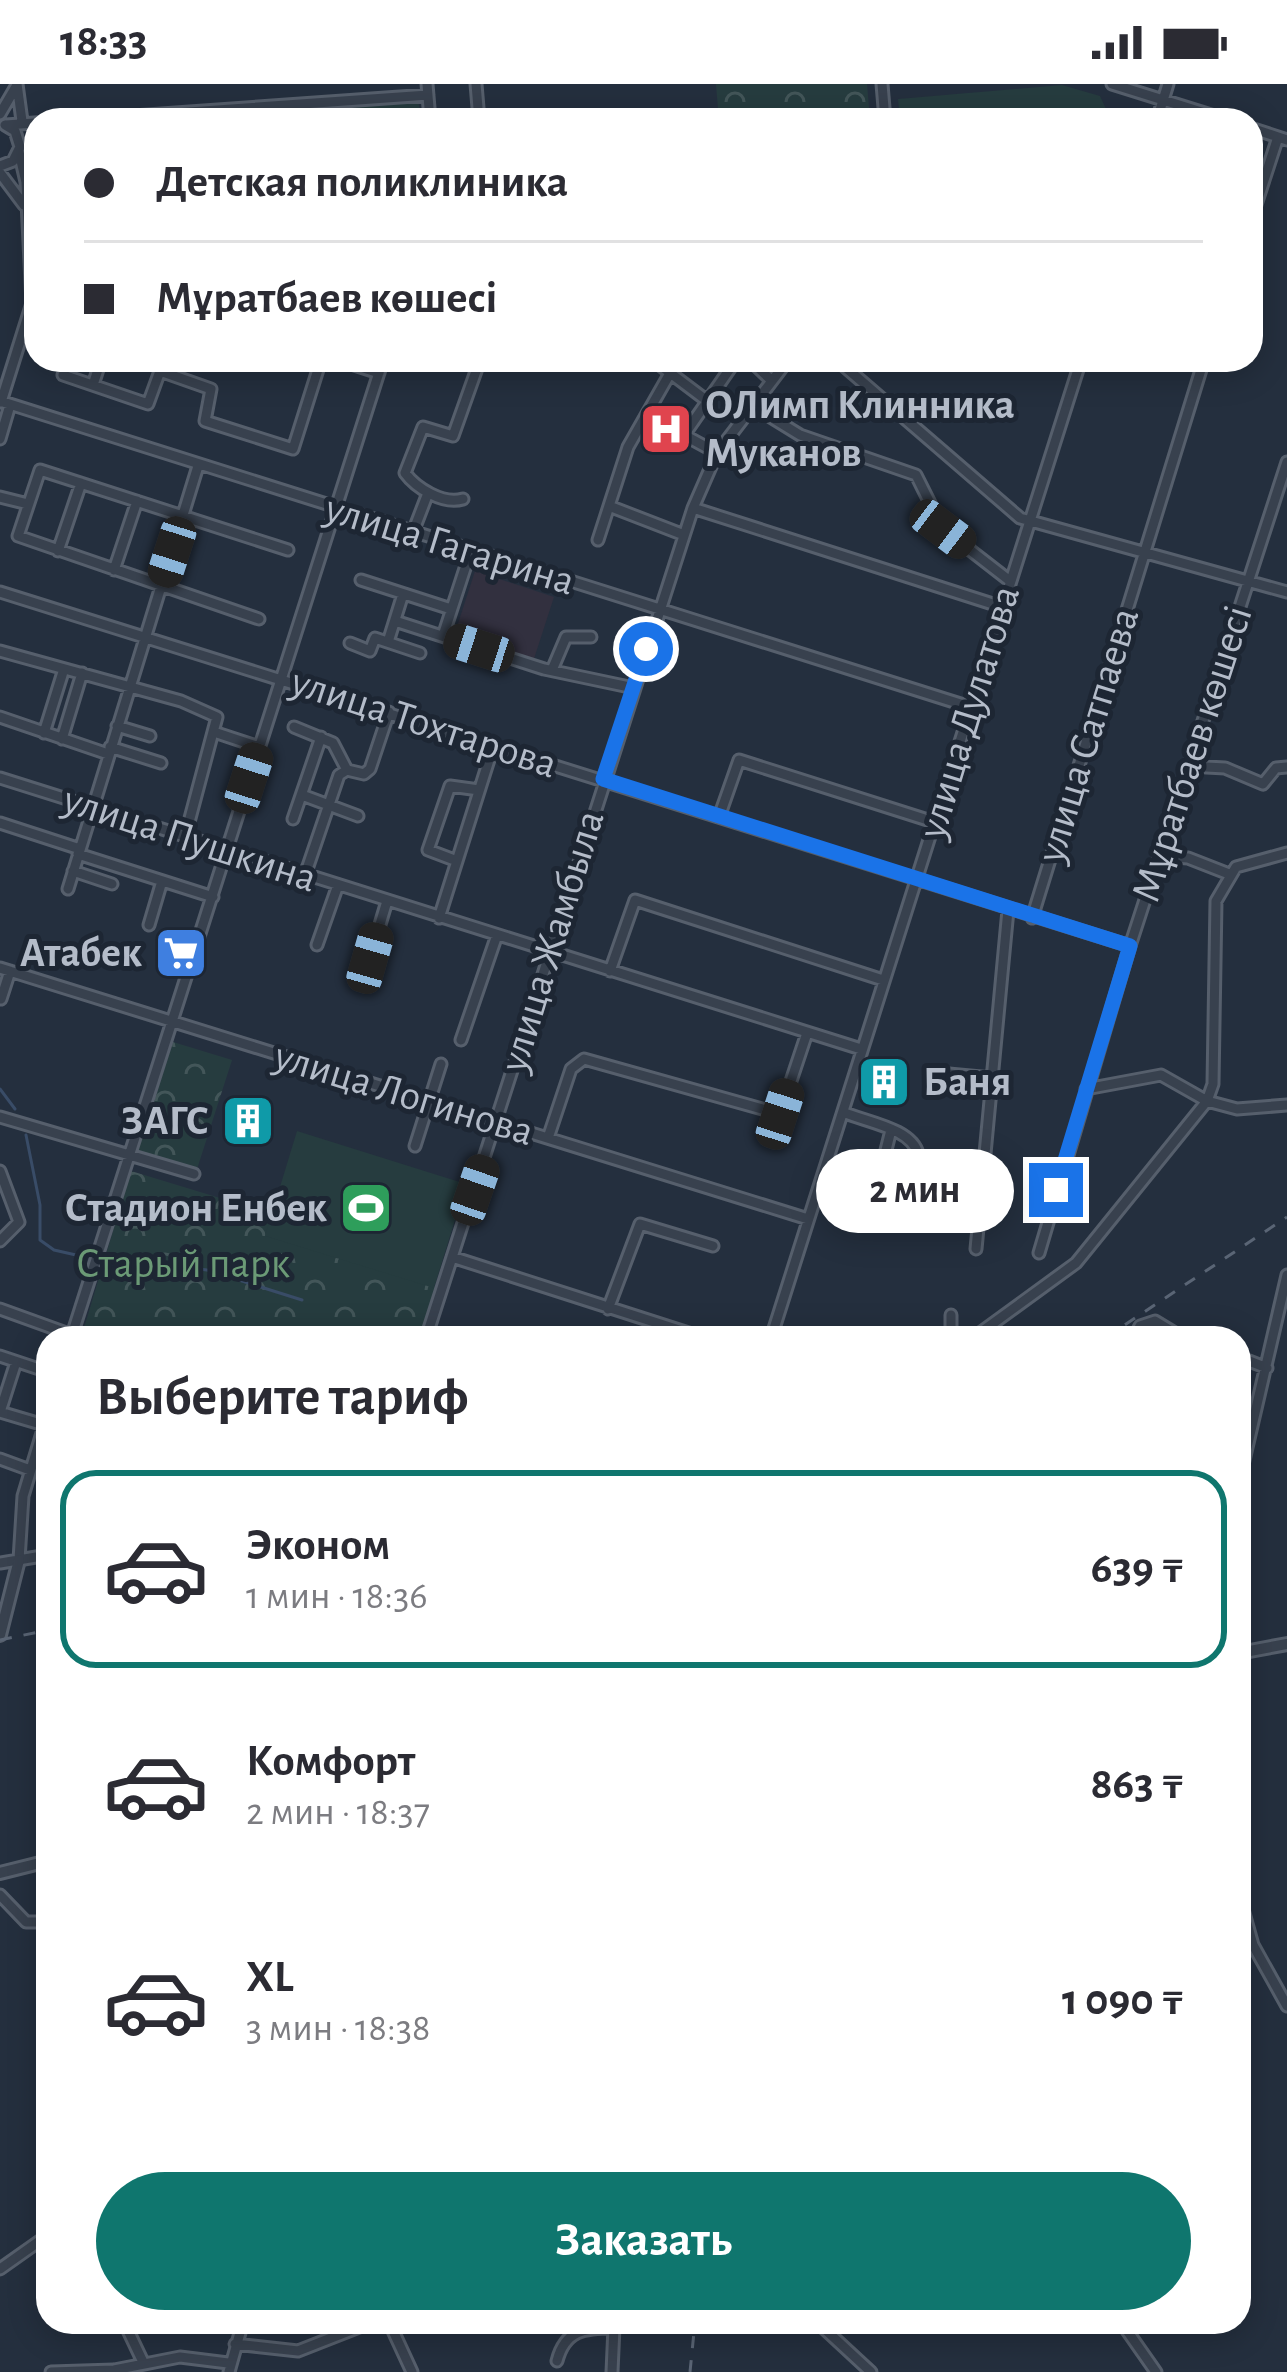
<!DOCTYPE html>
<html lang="ru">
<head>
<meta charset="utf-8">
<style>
  body { margin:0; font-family:"Alegreya Sans",sans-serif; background:#f2f2f3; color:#2b2b33; height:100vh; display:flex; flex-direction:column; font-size:45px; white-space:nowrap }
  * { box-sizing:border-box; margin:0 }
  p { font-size:39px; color:#7c7c81 }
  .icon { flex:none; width:66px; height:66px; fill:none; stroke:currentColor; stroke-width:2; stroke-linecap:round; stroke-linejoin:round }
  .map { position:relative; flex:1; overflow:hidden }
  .side { position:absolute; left:36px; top:1242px; width:1215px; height:1008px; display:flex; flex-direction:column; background:#fff; border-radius:36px; box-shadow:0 6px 30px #0003 }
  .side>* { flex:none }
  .hud { position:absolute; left:24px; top:24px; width:1239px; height:264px; border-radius:36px; box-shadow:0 6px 30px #0003; display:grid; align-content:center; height:264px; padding:0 60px; background:#fff }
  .end { position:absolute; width:54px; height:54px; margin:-27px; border:15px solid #1a73e8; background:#fff; box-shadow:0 0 0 6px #fff }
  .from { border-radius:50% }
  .bubble { position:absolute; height:84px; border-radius:42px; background:#fff; box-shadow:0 6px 30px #0003; font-size:39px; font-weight:700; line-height:84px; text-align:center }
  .car { position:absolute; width:36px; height:72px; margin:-36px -18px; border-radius:15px; box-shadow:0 0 9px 3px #0007; background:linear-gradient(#222 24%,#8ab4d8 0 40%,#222 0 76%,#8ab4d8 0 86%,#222 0) }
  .hud b { display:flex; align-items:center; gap:42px; height:114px; font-size:45px }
  .hud b+b { border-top:3px solid #e1e1e2 }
  .hud i { width:30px; height:30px; background:#2b2b33 }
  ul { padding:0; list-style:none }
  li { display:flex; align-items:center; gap:36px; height:198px; margin:0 24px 18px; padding:0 36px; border:6px solid transparent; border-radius:36px }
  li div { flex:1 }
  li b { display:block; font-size:45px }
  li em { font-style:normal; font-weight:700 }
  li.active { border-color:#0f766e }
  li>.icon { width:108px; height:108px; stroke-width:1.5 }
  h2 { padding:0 60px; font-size:54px; line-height:144px }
  .cta { display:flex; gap:24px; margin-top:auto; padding:24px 60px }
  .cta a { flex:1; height:138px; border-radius:72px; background:#0f766e; color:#fff; font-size:48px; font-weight:700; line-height:138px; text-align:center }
  .status { display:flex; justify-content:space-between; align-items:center; height:84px; padding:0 60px; background:#fff; direction:ltr }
  .status svg { height:33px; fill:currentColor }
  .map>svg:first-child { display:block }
</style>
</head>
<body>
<div class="status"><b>18:33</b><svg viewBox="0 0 49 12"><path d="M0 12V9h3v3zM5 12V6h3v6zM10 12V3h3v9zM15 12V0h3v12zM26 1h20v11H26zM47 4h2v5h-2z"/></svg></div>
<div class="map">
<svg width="1287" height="2288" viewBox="0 0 1287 2288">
  <defs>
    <pattern id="park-crowns" width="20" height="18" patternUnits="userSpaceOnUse" patternTransform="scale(3)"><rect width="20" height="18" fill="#263c3f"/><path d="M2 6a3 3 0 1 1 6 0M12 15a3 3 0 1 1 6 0" fill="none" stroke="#435659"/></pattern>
  </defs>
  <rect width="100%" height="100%" fill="#242f3e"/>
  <!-- medical -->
  <path fill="#32303f" d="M475,487L554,513L532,581L453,555Z"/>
  <!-- park -->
  <path fill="url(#park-crowns)" d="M716,0H867L870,36H719Z
    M418,18L423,36H168Z
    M173,958L232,976L197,1085L138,1067Z
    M131,1087L272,1130L266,1152L439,1204L422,1254H81Z"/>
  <!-- garden -->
  <path fill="#263c3f" d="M1062,1L1100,12L1111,36H900L898,15Z
    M297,1047L466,1100L434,1204L265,1152Z"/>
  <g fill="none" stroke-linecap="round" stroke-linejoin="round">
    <!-- stream -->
    <path stroke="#394c67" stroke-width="3" d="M0,1005L15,1025
      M26,1051L40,1121V1156L54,1166L76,1171
      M109,1174L207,1186L302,1216"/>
    <!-- minor casing -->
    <g stroke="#565f6c" stroke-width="15">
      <path id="minor" d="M17,0L22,37
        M427,0L430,36
        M476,0L479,36
        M882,0L885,36
        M1112,0L1227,36
        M0,30L17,1
        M1157,36L1168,0
        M6,41L428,11
        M1251,44L1287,56
        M0,82L13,77L20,63L15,47L5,41
        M0,89L24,121
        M1251,136L1278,53
        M339,276L379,289
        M653,276L706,316
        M750,276L771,296
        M837,276L1020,434L1287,508
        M160,287L211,305L205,337L293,365L321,276
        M63,291L148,320L164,276
        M93,301L101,276
        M0,317L970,623
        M1,318L32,219L26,98L19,68
        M751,321L800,351L916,391L943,445L1010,497
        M0,355L10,321
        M717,369L684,351L736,276
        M0,413L28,420
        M463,415C443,421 416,404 405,389L423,343L453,352L480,276
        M609,422L684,451
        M693,424L1002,523
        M413,448L428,409
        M598,456L628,363L669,291
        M58,467L81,399
        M114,486L137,417
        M361,496L451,525
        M0,508L1130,862
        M259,535L18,452L40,386L288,466
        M395,537L544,585L634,604
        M443,552L470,469
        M388,558L403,510
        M350,559L370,567L375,554L420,569
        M0,567L181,617L217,633L185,753
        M552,586L566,553H591
        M0,633L108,670
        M117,642L150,652
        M294,643L333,659L347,686
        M44,649L63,588
        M217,649L259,663
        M62,655L82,589
        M110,663L161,679
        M1188,682L1225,684L1263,700L1276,684L1287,683
        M347,686L364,690L370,685L389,628
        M0,694L861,965
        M302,711L358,732
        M719,733L739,676L934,738
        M293,735L321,653
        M0,739L80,765
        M78,770L213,813
        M1159,772L1188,774L1229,790
        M457,777L428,766L450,702L479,706
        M73,787L112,800
        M305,791L339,691L347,686
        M68,805L198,382
        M439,834L494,660
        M1032,834L1204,276
        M149,841L162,797
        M317,861L338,801
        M370,874L387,817
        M0,884L808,1135
        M610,887L635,816L883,896
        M1,915L10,887
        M461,956L497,851
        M938,989L992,994
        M1086,1005L1161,991L1207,1017L1237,1025L1287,1021
        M843,1028C865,1038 912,1044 918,1070L900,1098L881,1086L891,1046
        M0,1033L194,1090
        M548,1054L571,985L584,975L780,1030L807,949
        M415,1062L441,980
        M0,1087L19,1138L0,1157
        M976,1165L1008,826
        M1039,1169L1130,862L1287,378
        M452,1173L704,1254
        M0,1225L72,1251
        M608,1225L640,1140L713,1162
        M71,1254L383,276
        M426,1254L693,424L717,369L788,276
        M771,1254L1081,276
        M951,1254V1231
        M973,1254L1076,1179L1207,1017L1213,1000L1216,817L1236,783L1287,769
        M1134,1254L1140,1242L1155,1237L1183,1254
        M0,1272L48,1288
        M1239,1273L1267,1284
        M16,1278L0,1328L44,1341
        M0,1375L30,1386
        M1239,1398L1287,1191
        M19,1476L23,1412L48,1329
        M0,1479L48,1471
        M0,1811L26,1838H48
        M1239,1811L1253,1861L1287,1922
        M0,2185L48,2151
        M124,2238L143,2278
        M389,2238L412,2288
        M817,2238L871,2288
        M1121,2238L1156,2288
        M235,2260L298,2267L372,2238
        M557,2277C565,2246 584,2244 614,2244
        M51,2288L114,2286L180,2273L228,2279
        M229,2288L243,2238
        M612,2288L614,2243"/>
    </g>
    <!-- tertiary casing -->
    <g stroke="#565f6c" stroke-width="16">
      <path id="tertiary" d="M0,1551L19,1476
        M1239,1569L1287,1560
        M0,1789L48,1777"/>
    </g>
    <!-- minor -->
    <use href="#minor" stroke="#38414e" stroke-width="9"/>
    <!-- tertiary -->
    <use href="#tertiary" stroke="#38414e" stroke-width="10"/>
    <!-- rail -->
    <path stroke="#5a6575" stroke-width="3" stroke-dasharray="12 12" stroke-linecap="butt" d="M1105,1254L1287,1133
      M0,1556L48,1546
      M690,2288L695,2238"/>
  </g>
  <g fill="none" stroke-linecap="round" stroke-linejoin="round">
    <!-- route -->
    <path stroke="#1a73e8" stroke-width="15" d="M646,565L603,695L1130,862L1056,1106"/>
  </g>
  <!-- icons -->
  <defs>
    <g id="hospital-square" transform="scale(2.7)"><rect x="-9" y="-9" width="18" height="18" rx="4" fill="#e0444e" stroke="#1d2633"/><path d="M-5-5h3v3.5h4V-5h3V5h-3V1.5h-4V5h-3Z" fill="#fff"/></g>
    <g id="supermarket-square" transform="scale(2.7)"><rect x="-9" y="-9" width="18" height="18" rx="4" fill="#3f7fe0" stroke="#1d2633"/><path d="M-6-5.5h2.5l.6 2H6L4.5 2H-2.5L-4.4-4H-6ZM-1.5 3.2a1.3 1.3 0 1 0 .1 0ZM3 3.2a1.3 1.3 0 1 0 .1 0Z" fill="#fff"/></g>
    <g id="building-square" transform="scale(2.7)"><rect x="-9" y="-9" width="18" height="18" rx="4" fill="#0f9aa8" stroke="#1d2633"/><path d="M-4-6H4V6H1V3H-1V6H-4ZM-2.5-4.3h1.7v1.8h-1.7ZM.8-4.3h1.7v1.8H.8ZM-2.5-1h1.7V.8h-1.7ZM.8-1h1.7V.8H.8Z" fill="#fff"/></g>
    <g id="stadium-square" transform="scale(2.7)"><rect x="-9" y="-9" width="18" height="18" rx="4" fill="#2e9e5b" stroke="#1d2633"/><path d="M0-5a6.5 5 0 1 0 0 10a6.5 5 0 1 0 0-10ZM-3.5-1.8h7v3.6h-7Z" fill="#fff"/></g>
  </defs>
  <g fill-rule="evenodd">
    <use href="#hospital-square" x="666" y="345"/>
    <use href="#supermarket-square" x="181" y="869"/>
    <use href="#building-square" x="884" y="998"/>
    <use href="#building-square" x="248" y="1037"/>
    <use href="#stadium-square" x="366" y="1124"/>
  </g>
  <g text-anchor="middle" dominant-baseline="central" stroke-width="10" stroke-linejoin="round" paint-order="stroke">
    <!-- poi labels -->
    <g font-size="42" font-weight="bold" fill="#b4bcc9" stroke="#1d2633" text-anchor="end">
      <text x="705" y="321" text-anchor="start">ОЛимп Клинника<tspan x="705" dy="48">Муканов</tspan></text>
      <text x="142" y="869">Атабек</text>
      <text x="923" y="998" text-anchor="start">Баня</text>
      <text x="209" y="1037">ЗАГС</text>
      <text x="327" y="1124">Стадион Енбек</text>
    </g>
    <!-- street labels -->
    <g font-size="42" fill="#b4bcc9" stroke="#1d2633">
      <text transform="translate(450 461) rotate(17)">улица Гагарина</text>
      <text transform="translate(969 628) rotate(-73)">улица Дулатова</text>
      <text transform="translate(424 639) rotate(18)">улица Тохтарова</text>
      <text transform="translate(1088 651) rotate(-73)">улица Сатпаева</text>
      <text transform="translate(1192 670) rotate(-72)">Мұратбаев көшесі</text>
      <text transform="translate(190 755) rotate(18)">улица Пушкина</text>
      <text transform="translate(552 857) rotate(-73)">улица Жамбыла</text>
      <text transform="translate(404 1010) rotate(17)">улица Логинова</text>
    </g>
    <!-- park labels -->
    <g font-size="42" fill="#6b9a76" stroke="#1d2633">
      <text x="183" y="1180">Старый парк</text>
    </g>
  </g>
</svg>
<i class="end from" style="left:646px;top:565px"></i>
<i class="end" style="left:1056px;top:1106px"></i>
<div class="bubble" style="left:816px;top:1065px;width:198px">2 мин</div>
<i class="car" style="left:943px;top:445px;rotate:127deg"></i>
<i class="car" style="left:172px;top:468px;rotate:198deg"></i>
<i class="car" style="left:479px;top:564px;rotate:288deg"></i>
<i class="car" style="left:249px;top:694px;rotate:18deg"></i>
<i class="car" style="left:370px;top:874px;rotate:16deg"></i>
<i class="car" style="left:780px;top:1030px;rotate:18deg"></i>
<i class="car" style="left:475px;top:1106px;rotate:19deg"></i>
<div class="hud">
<b><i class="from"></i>Детская поликлиника</b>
<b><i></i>Мұратбаев көшесі</b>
</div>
<section class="side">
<h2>Выберите тариф</h2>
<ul>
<li class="active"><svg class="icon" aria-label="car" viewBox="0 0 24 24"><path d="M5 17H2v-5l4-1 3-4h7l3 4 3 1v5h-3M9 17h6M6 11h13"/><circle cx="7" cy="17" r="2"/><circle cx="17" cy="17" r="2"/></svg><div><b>Эконом</b><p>1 мин · 18:36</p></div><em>639 ₸</em></li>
<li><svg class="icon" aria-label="car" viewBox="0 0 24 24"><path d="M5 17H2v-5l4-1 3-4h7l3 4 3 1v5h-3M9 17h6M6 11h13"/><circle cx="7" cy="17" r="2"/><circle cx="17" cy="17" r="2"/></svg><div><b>Комфорт</b><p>2 мин · 18:37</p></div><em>863 ₸</em></li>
<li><svg class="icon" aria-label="car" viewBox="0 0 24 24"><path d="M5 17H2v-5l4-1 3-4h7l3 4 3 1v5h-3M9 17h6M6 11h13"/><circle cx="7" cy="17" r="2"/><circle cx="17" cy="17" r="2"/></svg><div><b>XL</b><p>3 мин · 18:38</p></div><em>1 090 ₸</em></li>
</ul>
<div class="cta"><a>Заказать</a></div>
</section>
</div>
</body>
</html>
